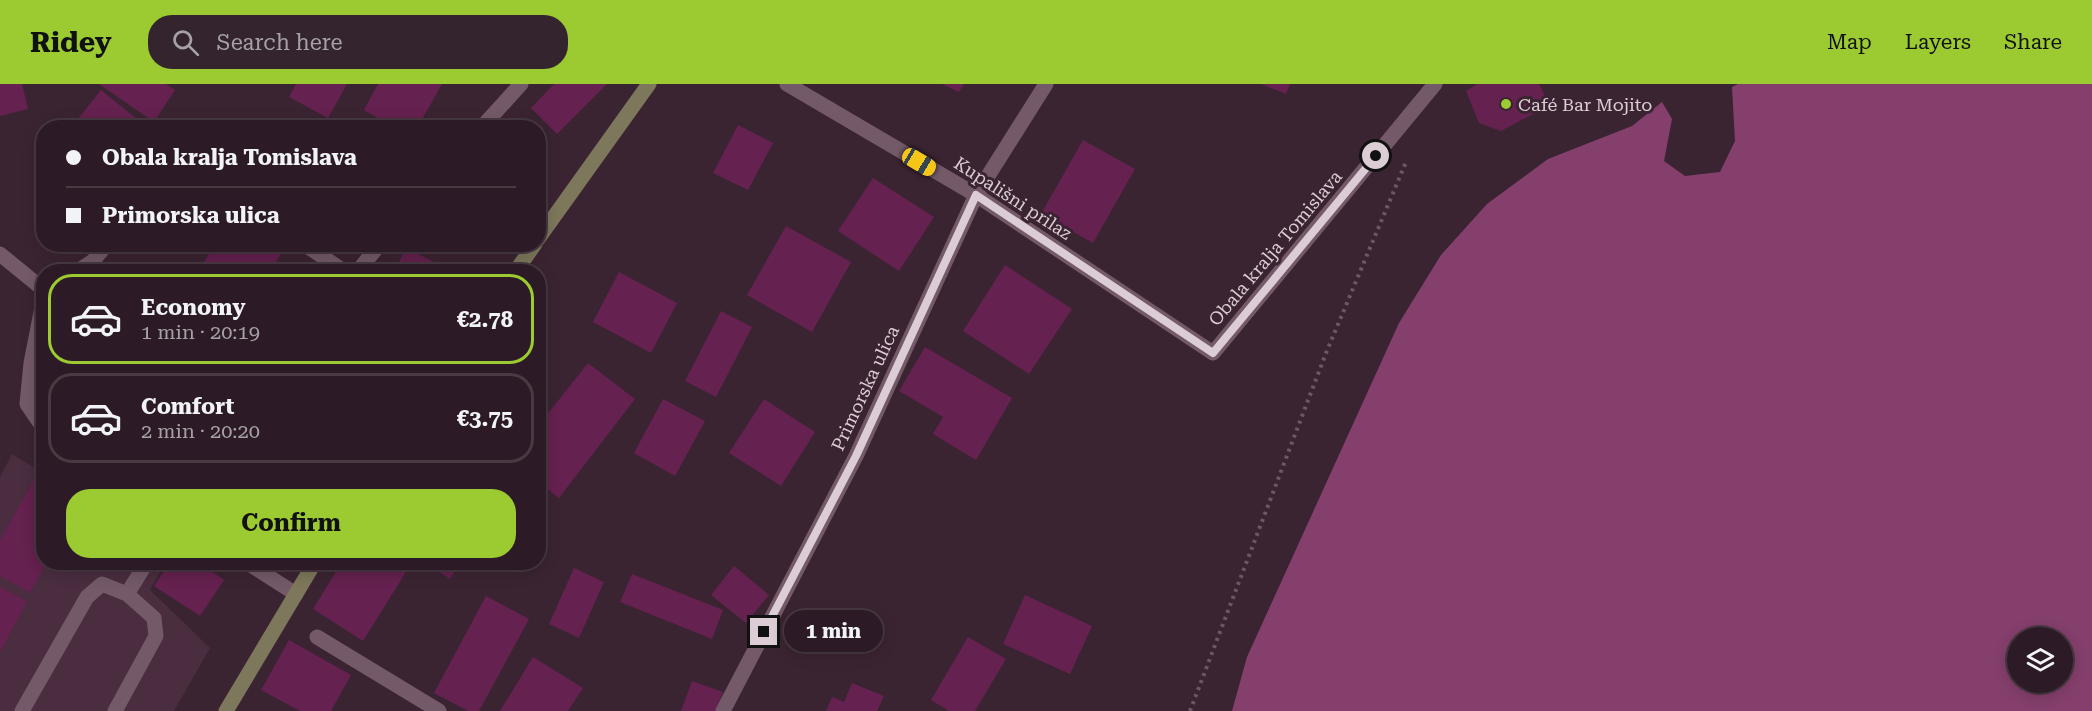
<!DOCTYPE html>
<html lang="en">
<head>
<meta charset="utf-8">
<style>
  body { margin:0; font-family:"Roboto Serif",serif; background:#34242e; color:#f1f3f6; height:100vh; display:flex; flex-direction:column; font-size:22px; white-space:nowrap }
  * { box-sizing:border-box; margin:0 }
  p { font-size:20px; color:#a6a1a7 }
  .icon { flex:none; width:33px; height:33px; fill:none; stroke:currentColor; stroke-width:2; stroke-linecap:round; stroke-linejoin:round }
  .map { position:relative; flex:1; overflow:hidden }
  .details { position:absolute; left:36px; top:180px; width:510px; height:306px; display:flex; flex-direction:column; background:#2c1b26; border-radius:24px; box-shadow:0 3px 15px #0003,0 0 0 2px #483943 }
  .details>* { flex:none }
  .guide { position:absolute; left:36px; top:36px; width:510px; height:132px; border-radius:24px; box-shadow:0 3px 15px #0003,0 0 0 2px #483943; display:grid; align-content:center; height:132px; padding:0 30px; background:#2c1b26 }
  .buttons { position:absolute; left:2007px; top:543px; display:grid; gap:12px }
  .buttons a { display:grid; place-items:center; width:66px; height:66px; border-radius:50%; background:#2c1b26; box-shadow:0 3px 15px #0003,0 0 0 2px #483943; font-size:30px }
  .end { position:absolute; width:27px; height:27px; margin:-14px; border:8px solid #dcccd5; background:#111; box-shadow:0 0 0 3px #111 }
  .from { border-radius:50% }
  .bubble { position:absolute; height:42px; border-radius:21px; background:#2c1b26; box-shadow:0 3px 15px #0003,0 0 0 2px #483943; font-size:20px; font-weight:700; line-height:42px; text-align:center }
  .car { position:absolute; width:18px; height:36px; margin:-18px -9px; border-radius:8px; box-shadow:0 0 4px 2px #0007; background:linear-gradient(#f5c518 24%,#345 0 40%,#f5c518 0 76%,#345 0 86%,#f5c518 0) }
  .guide b { display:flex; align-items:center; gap:21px; height:57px; font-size:22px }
  .guide b+b { border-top:2px solid #483943 }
  .guide i { width:15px; height:15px; background:#f1f3f6 }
  ul { padding:10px 0 0; list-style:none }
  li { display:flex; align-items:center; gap:18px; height:90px; margin:0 12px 9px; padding:0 18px; border:3px solid #483943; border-radius:24px }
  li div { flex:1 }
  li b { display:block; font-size:22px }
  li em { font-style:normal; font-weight:700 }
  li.on { border-color:#9cca31 }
  li>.icon { width:54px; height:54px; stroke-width:1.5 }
  .primary-button { display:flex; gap:12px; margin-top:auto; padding:12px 30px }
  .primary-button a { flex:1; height:69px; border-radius:24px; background:#9cca31; color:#111; font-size:24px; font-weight:700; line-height:69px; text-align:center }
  header { display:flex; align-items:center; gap:36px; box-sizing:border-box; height:84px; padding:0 30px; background:#9cca31; color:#111 }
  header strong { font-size:28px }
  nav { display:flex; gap:33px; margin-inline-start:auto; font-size:21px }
  .search { width:420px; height:54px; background:#34242e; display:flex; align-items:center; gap:15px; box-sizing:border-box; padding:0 21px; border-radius:24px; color:#a6a1a7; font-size:22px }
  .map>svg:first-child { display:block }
</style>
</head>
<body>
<header>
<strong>Ridey</strong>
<div class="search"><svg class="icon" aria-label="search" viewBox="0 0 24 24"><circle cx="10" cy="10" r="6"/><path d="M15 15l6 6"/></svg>Search here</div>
<nav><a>Map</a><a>Layers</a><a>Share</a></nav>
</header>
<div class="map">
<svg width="2092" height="627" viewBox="0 0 2092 627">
  <rect width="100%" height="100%" fill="#3b2432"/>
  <!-- built -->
  <path fill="#4a2d3f" d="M12,370L43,389L44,478L165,479L150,506L210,564L174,627H0V393Z"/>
  <!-- water -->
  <path fill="#853f6c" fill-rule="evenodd" d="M1738,0H2092V627H1232L1247,573L1399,239L1441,171L1487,120L1548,75L1632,42L1662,18L1672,35L1664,77L1685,92L1720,88L1735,57L1732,3ZM2018,554H2062V598H2018Z"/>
  <!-- building -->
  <path fill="#65214f" d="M0,0H22L28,25L0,32Z
    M99,0H166L175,6L154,38Z
    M296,0H347L328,34L289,13Z
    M378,0H442L417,44H395L364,26Z
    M554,0H607L557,50L531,24Z
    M942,0H964L959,8Z
    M1261,0H1290L1286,10Z
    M1477,0H1539L1545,12L1537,28L1501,47L1479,39L1466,7Z
    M101,6L148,44H87L77,36Z
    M738,41L773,59L748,106L713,89Z
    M1083,56L1135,85L1093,159L1041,130Z
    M873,94L934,133L899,187L838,147Z
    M786,142L851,178L812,248L747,211Z
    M215,160H274L283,167L269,188H198Z
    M406,164L438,180L434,188H394Z
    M1005,181L1072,225L1029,290L963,247Z
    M619,188L677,219L651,269L593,238Z
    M721,227L752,243L716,313L685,297Z
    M925,263L1012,314L976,376L933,350L943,333L899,307Z
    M588,279L635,315L559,414L538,398V342Z
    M663,315L705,337L675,392L634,369Z
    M764,315L815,348L781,402L729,369Z
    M35,394L44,399V478H47L30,509L0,492V456Z
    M170,478H198L224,496L200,532L154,502Z
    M342,478H412L363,557L313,525Z
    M428,478H460L450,495L427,480Z
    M734,482L769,511L746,539L711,511Z
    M574,484L604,498L579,554L549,540Z
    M632,490L723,526L712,555L620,518Z
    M0,503L27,517L0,569Z
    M1025,511L1092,542L1070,590L1003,560Z
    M486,512L529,535L479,627H468L434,609Z
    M968,553L1006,575L975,627H949L931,616Z
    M289,556L351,591L331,627H300L261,606Z
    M533,573L583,604L568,627H500Z
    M692,597L723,608L716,627H681Z
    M852,599L884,612L877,627H826L832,613L844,618Z"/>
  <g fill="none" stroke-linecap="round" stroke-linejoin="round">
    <!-- path -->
    <path stroke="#6c5763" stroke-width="4" stroke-dasharray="3 4.5" stroke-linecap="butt" d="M1190,627L1326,269L1406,78"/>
    <!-- service -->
    <path stroke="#745a69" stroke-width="15" d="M127,510L147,478
      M22,627L87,513L102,500L127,510L154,534L156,552L115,627"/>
    <!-- minor -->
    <path stroke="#745a69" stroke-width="15" d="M787,0L976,111L1213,269L1435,0
      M481,44L521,0
      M304,160L345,188
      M0,170L44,206
      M76,188L93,177L107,160
      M357,188L380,160
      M44,213L31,279L27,320L44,345
      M246,478L296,510
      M317,553L439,627
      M723,627L856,372L976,111L1046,0"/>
    <!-- secondary -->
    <path stroke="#7d775b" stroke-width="15" d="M538,155L649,0
      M515,188L535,160
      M226,627L315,478"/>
  </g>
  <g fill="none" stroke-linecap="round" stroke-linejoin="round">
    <!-- route -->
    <path stroke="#dcccd5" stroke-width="8" d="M764,548L856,372L976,111L1213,269L1376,72"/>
  </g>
  <!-- markers -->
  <circle fill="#9cca31" stroke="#3b2432" stroke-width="2" cx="1506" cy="20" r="6"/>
  <g text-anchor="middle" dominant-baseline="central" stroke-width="6" stroke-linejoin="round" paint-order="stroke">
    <!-- poi labels -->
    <g font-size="18" fill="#dcccd5" stroke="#3b2432" text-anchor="start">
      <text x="1518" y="20">Café Bar Mojito</text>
    </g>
    <!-- street labels -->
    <g font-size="18" fill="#dcccd5" stroke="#3b2432">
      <text transform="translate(1013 114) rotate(33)">Kupališni prilaz</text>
      <text transform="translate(1275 164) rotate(-50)">Obala kralja Tomislava</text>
      <text transform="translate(865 304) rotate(-65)">Primorska ulica</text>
    </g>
  </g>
</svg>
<div class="buttons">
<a><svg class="icon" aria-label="layers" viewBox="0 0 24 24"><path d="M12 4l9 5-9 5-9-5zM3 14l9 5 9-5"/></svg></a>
</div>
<i class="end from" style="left:1376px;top:72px"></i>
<i class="end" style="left:764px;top:548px"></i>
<div class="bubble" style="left:784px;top:526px;width:99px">1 min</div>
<i class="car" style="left:919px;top:78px;rotate:121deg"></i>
<div class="guide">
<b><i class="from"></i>Obala kralja Tomislava</b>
<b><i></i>Primorska ulica</b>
</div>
<section class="details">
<ul>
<li class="on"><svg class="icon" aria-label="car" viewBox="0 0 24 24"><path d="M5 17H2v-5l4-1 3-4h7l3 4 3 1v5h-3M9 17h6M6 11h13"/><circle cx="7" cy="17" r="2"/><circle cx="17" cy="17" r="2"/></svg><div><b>Economy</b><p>1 min · 20:19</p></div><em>€2.78</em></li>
<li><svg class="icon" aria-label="car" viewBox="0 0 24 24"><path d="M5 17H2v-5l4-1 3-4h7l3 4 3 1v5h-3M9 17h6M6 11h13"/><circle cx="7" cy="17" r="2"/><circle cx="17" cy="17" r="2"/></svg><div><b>Comfort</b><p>2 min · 20:20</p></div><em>€3.75</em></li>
</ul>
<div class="primary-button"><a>Confirm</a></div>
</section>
</div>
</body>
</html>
